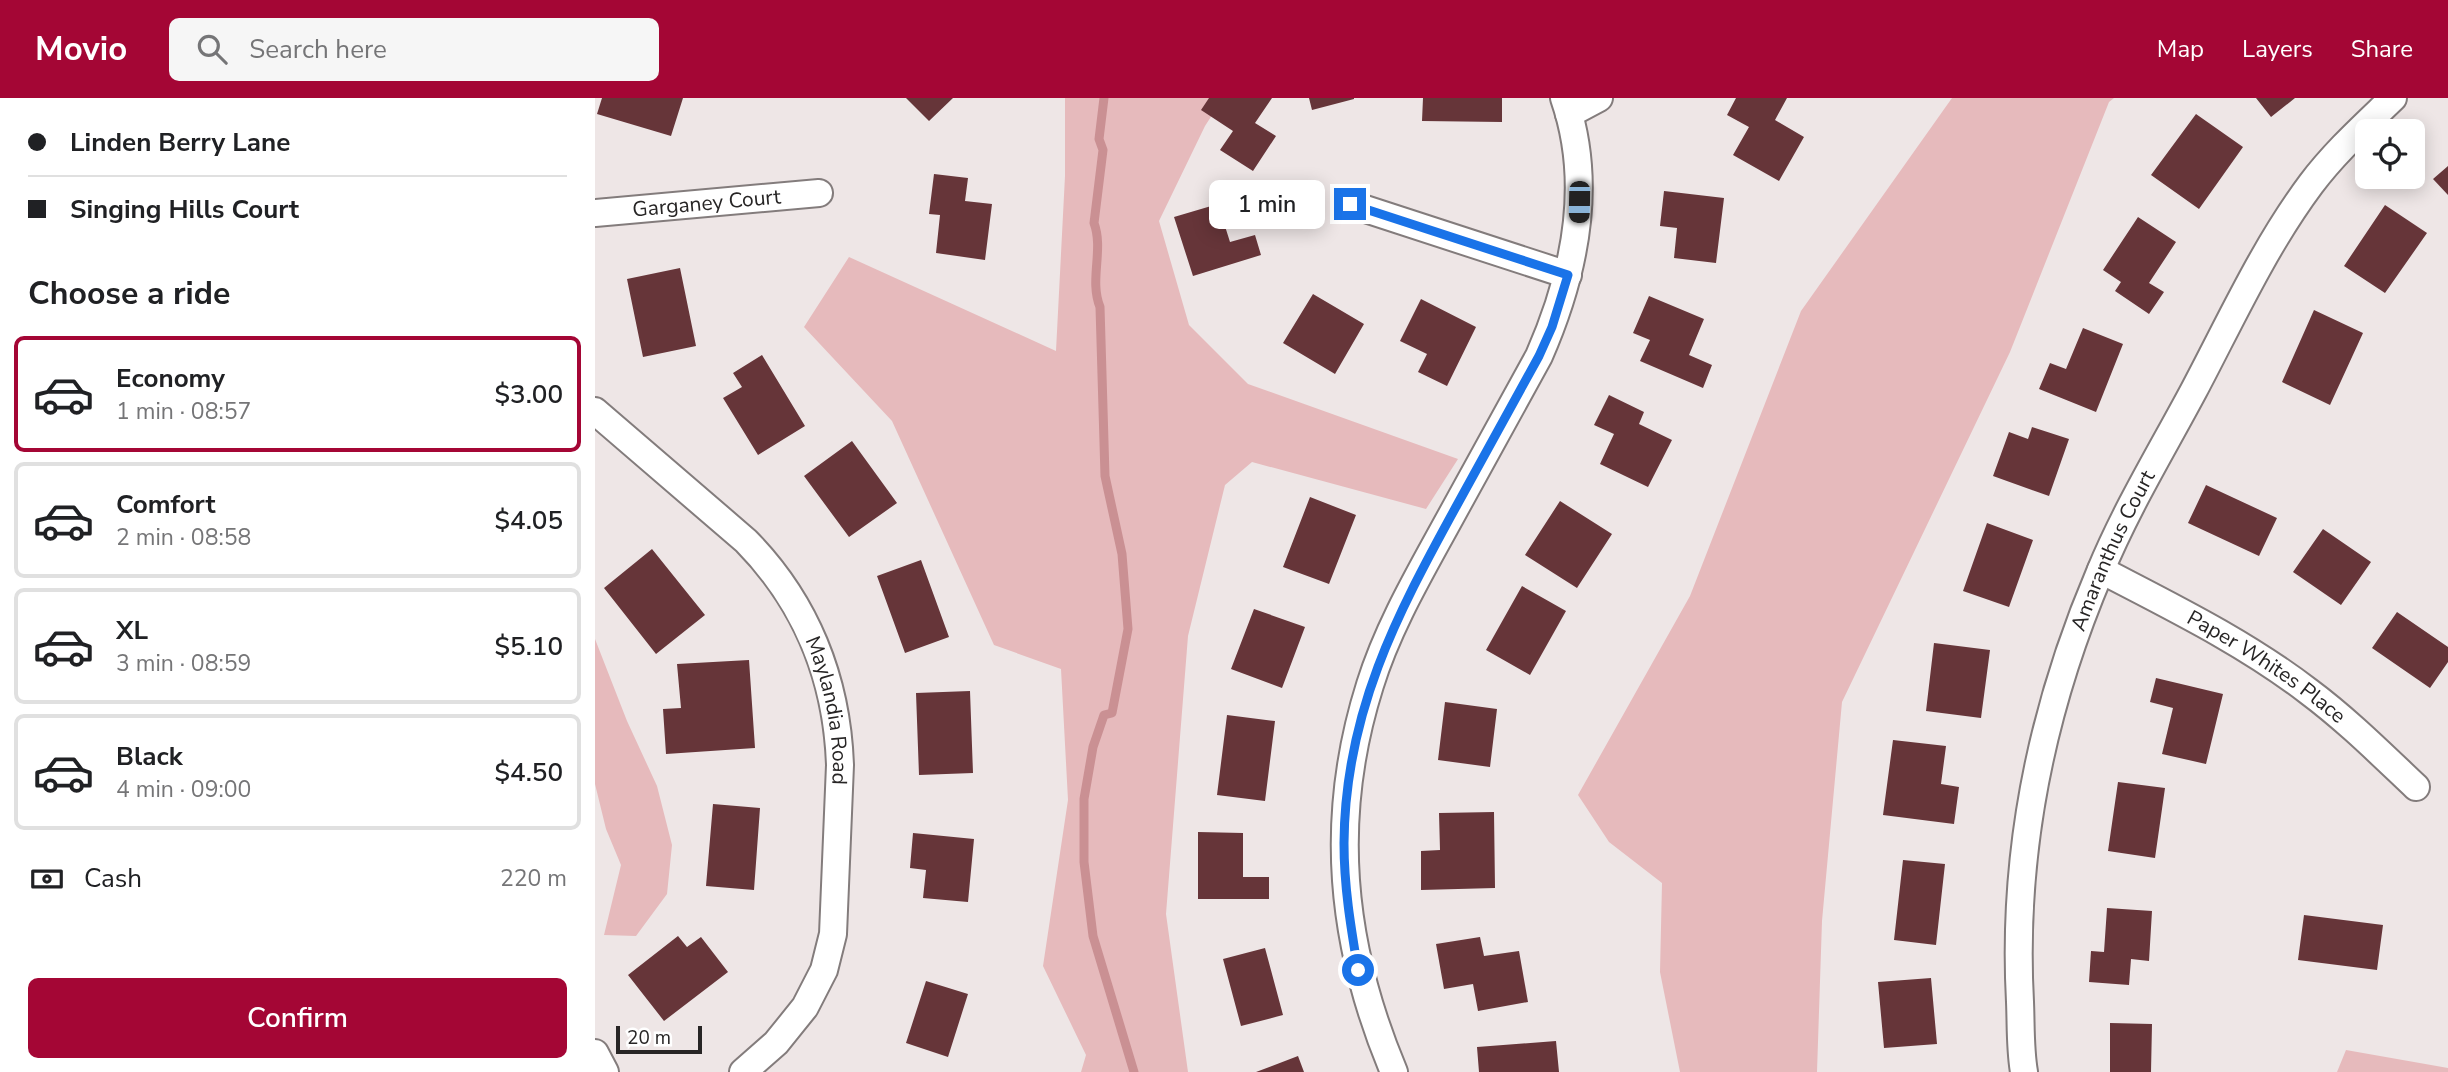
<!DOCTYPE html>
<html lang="en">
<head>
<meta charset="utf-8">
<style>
  body { margin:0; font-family:"Nunito Sans",sans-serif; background:#f6f6f6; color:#202124; height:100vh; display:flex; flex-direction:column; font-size:26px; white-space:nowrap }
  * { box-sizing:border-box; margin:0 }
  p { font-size:23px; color:#757577 }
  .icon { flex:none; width:38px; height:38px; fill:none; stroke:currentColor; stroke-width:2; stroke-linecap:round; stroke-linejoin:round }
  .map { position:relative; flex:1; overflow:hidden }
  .details { display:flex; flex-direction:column; background:#fff; width:595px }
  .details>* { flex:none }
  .top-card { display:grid; align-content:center; height:154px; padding:0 28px; background:#fff }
  .controls { position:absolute; left:1760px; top:21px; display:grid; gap:14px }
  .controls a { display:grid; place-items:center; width:70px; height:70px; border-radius:10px; background:#fff; box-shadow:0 4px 18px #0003; font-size:35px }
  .scale { position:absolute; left:21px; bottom:18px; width:86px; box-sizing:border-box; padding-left:7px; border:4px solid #272525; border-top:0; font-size:19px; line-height:24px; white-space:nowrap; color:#272525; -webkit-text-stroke:5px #fff; paint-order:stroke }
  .end { position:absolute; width:32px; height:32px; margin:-16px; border:9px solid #1a73e8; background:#fff; box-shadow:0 0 0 4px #fff }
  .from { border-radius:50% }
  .bubble { position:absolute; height:49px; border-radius:10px; background:#fff; box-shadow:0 4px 18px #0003; font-size:23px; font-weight:600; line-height:49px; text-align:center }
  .car { position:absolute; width:21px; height:42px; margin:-21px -10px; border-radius:9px; box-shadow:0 0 5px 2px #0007; background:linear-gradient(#222 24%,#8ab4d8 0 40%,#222 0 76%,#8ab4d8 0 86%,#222 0) }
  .top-card b { display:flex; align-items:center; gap:24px; height:66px; font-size:26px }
  .top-card b+b { border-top:2px solid #e0e0e0 }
  .top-card i { width:18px; height:18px; background:#202124 }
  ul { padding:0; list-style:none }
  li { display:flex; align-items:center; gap:21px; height:116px; margin:0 14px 10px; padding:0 14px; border:4px solid #e0e0e0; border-radius:10px }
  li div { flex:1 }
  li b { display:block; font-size:26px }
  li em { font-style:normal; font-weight:600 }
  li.selected { border-color:#a40635 }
  li>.icon { width:63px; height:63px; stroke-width:1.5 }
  h2 { padding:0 28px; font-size:32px; line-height:84px }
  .pay { display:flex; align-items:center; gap:18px; height:77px; padding:0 28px; font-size:26px }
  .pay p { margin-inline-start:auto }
  .button { display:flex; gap:14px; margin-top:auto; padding:14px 28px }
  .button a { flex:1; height:80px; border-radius:10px; background:#a40635; color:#fff; font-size:28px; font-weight:600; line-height:80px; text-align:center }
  header { display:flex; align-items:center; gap:42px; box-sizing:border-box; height:98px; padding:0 35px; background:#a40635; color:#fff }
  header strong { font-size:33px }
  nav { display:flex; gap:38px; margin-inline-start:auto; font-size:24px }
  .search { width:490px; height:63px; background:#f6f6f6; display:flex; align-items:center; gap:18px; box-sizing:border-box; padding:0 24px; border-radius:10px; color:#757577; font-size:26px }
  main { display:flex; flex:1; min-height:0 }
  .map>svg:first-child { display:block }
</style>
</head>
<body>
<header>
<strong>Movio</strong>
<div class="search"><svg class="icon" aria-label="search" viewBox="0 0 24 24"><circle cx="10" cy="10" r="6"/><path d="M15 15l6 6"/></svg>Search here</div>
<nav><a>Map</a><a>Layers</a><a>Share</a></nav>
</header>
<main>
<section class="details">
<div class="top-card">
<b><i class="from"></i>Linden Berry Lane</b>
<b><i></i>Singing Hills Court</b>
</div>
<h2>Choose a ride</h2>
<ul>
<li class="selected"><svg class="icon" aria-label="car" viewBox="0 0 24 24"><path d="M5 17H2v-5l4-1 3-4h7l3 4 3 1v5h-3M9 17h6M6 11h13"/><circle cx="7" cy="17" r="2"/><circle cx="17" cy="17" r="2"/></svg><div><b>Economy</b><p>1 min · 08:57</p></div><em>$3.00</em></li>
<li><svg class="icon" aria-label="car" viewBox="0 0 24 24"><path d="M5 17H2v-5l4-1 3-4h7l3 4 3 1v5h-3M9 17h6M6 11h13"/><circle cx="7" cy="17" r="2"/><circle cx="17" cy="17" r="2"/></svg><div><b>Comfort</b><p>2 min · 08:58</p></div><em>$4.05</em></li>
<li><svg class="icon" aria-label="car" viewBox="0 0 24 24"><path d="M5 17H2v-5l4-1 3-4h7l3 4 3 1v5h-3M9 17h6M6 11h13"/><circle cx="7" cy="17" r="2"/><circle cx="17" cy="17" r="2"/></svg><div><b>XL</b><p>3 min · 08:59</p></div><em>$5.10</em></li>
<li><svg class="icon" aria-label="car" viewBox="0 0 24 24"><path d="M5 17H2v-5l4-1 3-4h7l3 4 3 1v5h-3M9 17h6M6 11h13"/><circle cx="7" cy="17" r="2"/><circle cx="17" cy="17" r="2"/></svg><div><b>Black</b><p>4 min · 09:00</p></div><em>$4.50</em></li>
</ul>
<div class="pay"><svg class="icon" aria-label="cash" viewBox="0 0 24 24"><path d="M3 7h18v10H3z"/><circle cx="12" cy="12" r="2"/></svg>Cash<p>220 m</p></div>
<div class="button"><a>Confirm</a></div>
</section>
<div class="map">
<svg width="1853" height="974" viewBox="0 0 1853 974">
  <rect width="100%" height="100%" fill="#eee6e6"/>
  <!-- green -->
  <path fill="#e6babc" d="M470,0H628L610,28L564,123L594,227L653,286L863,361L831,411L657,364L630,387L593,538L571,816L593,974H486L491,957L448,868L473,702L466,571L399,547L297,323L209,229L254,159L461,253L470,78Z
    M1357,0H1519L1514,4L1415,254L1247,604L1227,823L1222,974H1085L1065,874L1067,785L1014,744L983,697L1095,498L1206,213Z
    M0,541L32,623L62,688L77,747L72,796L41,838L9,837L26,767L11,731L0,686Z
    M1751,952L1853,970V974H1742Z"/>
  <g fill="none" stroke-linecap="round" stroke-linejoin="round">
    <!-- stream -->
    <path stroke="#ca9093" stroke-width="9" d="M509,0L504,41L508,52L499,125C509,152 494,182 505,209L510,378L527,456L533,531L517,615L509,617L498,649L489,701V764L498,838L539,974"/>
  </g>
  <!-- building -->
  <path fill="#663539" d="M7,0H88L76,38L2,16Z
    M311,0H358L334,23Z
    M614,0H677L660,25L681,38L658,73L625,52L638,33L606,12Z
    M714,0H759V1L717,12Z
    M828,0H907V24L827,23Z
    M1141,0H1192L1180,22L1209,39L1184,83L1138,57L1154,29L1132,17Z
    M1661,0H1700L1676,19Z
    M1601,16L1648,49L1604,111L1556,77Z
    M1853,68V97L1838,81Z
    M339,76L373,80L370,103L397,106L390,162L341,155L345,117L334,116Z
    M1069,93L1129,100L1121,165L1079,160L1082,130L1065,128Z
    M623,106L635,144L660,137L666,157L598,178L579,119Z
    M1790,107L1832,135L1790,195L1749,168Z
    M1543,119L1581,144L1554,185L1569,194L1554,216L1520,193L1526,184L1508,172Z
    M85,170L101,248L48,259L32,181Z
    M718,196L769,226L740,276L688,245Z
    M1054,198L1109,221L1094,257L1117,267L1108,290L1045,263L1055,242L1038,235Z
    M826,201L881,229L852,288L823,274L832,256L805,243Z
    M1719,212L1768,235L1735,307L1687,284Z
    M1488,230L1528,246L1501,314L1444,291L1455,265L1471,271Z
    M167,257L210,328L163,357L128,300L147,289L138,275Z
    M1014,297L1049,314L1044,326L1077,342L1053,389L1005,366L1019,336L999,327Z
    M1437,329L1474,341L1454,398L1398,378L1414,334L1433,341Z
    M257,343L302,405L254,439L209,378Z
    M1611,387L1682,420L1664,458L1593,425Z
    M715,399L761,417L734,486L688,469Z
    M965,403L1017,436L982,490L930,457Z
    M1392,425L1438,442L1414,509L1368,493Z
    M1728,431L1776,464L1746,507L1698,474Z
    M57,451L110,517L61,556L9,490Z
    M326,462L354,539L310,555L282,478Z
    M927,488L971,513L935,577L891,552Z
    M659,511L710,529L687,590L636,571Z
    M1802,514L1853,549V564L1835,590L1777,550Z
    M1339,545L1395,552L1386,620L1331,613Z
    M154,562L160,650L71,656L68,611L86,610L82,566Z
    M1561,580L1628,596L1611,666L1567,656L1578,610L1555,604Z
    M375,593L378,675L324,677L321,595Z
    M850,604L902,611L895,669L843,662Z
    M632,617L680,623L670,703L622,697Z
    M1298,642L1351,648L1346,686L1364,689L1359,726L1288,717Z
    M1523,684L1570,690L1560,760L1513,753Z
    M118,706L165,710L159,792L111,788Z
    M899,714L900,790L826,792V753L845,752L844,715Z
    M603,734L648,735V779H674V801H603Z
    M318,735L379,741L373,804L328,800L331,772L315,770Z
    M1308,762L1350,766L1341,847L1299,842Z
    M1512,810L1557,813L1554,863L1536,861L1534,887L1494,884L1496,853L1509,854Z
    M1709,817L1788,827L1782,872L1703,862Z
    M83,838L92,849L106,839L133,874L69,923L33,877Z
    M885,839L889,858L924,853L933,904L883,913L878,886L849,891L841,846Z
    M670,850L688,917L646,928L628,861Z
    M1336,880L1342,946L1289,950L1283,884Z
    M331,883L373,896L353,959L311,945Z
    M1515,925L1557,926L1556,974H1515Z
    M961,943L964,974H884L882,949Z
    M703,958L709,974H661Z"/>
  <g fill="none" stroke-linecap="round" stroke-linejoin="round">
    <!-- minor casing -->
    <g stroke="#837c7c" stroke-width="30">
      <g id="minor">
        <path d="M974,16L1004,0"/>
        <path d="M755,106L973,177"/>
        <path id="s1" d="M0,115L224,95"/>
        <path id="s2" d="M0,313L151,443C211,504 242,581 245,667L238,836L229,872L210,909L181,945L148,974"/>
        <path id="s3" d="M1506,472C1577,509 1649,544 1713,593C1752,622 1786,656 1821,689"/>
        <path d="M0,955L10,974"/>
        <path d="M799,974C745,846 733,720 775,587C792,532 822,480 850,429C881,372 913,315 944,258C980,176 999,86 969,0"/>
        <path id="s4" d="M1429,974C1425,951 1426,927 1425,904C1417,756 1447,610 1505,474C1531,411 1567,352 1599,292C1636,222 1669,149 1716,86C1740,54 1769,28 1798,0"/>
      </g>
    </g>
    <!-- minor -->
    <use href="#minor" stroke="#fff" stroke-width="26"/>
  </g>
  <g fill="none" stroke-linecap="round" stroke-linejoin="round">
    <!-- route -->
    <path stroke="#1a73e8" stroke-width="9" d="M755,106L973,177L957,229L944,258C917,307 890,357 862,407C801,518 750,615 749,745C749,789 756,830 763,872"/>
  </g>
  <g text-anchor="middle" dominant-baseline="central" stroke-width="7" stroke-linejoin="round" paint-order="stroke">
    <!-- street labels -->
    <g font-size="21" fill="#272525" stroke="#fff">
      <text stroke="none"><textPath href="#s1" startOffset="112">Garganey Court</textPath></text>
      <text stroke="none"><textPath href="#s4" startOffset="536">Amaranthus Court</textPath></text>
      <text stroke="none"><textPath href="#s3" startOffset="192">Paper Whites Place</textPath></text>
      <text stroke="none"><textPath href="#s2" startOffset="392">Maylandia Road</textPath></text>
    </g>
  </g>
</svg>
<div class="controls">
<a><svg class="icon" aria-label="locate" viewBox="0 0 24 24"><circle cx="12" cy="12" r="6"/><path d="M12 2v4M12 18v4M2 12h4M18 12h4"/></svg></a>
</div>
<div class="scale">20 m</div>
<i class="end from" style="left:763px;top:872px"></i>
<i class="end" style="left:755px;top:106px"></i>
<div class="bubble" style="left:614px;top:82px;width:116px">1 min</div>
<i class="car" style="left:984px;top:104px;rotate:181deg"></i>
</div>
</main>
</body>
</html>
